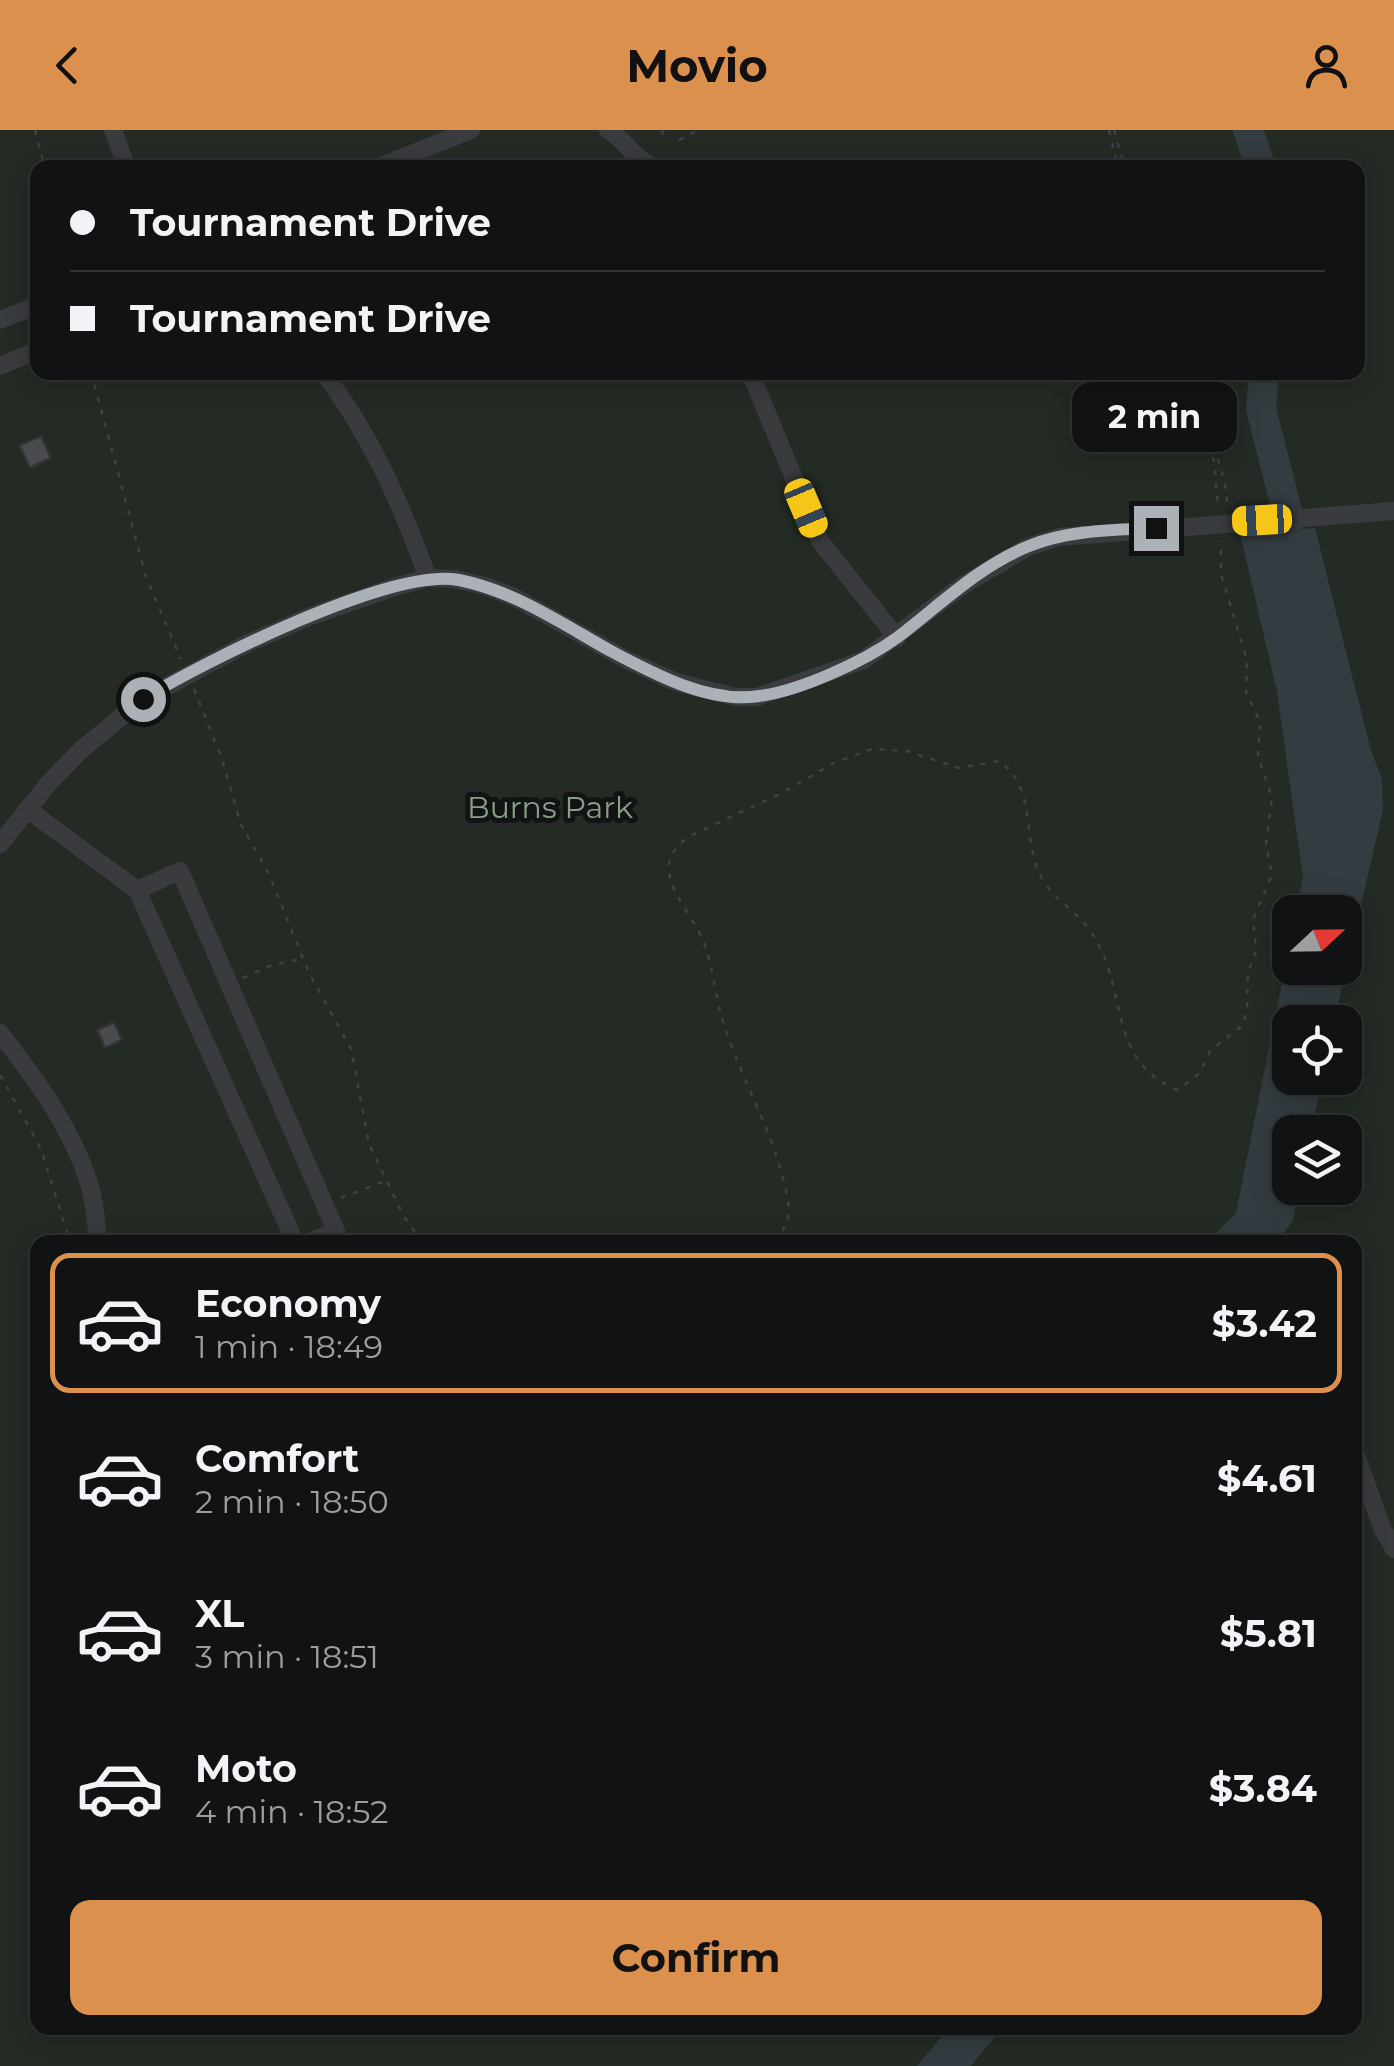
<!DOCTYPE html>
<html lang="en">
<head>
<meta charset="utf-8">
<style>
  body { margin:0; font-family:Montserrat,sans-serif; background:#1e2021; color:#f1f3f6; height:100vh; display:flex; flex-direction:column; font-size:38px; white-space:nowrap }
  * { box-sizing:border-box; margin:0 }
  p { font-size:32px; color:#9c9ea0 }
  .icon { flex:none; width:55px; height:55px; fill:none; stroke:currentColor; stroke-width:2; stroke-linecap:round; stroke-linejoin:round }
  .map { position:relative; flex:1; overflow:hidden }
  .sheet { position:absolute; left:30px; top:1105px; width:1332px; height:800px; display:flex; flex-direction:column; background:#111213; border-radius:20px; box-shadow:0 5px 25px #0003,0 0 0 2px #303233 }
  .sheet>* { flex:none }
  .guide { position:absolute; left:30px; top:30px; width:1335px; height:220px; border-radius:20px; box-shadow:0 5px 25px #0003,0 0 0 2px #303233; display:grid; align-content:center; height:220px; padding:0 40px; background:#111213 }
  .needle { width:65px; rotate:68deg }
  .controls { position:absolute; left:1272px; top:765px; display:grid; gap:20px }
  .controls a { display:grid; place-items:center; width:90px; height:90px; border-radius:20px; background:#111213; box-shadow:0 5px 25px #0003,0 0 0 2px #303233; font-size:50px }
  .end { position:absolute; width:45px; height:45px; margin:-22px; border:12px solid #abb1b7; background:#111; box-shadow:0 0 0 5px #111 }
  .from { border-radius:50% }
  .bubble { position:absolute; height:70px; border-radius:20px; background:#111213; box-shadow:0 5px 25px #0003,0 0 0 2px #303233; font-size:32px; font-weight:700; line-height:70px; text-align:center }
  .car { position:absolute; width:30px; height:60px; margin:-30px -15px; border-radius:12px; box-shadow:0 0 8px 2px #0007; background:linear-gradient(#f5c518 24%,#345 0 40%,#f5c518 0 76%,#345 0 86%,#f5c518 0) }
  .guide b { display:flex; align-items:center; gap:35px; height:95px; font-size:38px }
  .guide b+b { border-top:2px solid #303233 }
  .guide i { width:25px; height:25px; background:#f1f3f6 }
  ul { padding:18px 0 0; list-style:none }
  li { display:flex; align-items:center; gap:30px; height:140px; margin:0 20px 15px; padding:0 20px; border:5px solid transparent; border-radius:20px }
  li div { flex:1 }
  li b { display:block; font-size:38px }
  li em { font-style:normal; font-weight:700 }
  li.selected { border-color:#dc904d }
  li>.icon { width:90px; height:90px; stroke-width:1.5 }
  .action { display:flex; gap:20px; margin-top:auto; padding:20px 40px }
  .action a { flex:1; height:115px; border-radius:20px; background:#dc904d; color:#111; font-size:40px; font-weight:700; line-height:115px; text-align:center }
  header { display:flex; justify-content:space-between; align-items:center; height:130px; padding:0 40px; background:#dc904d; color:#111; font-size:45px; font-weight:700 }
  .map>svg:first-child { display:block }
</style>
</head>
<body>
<header><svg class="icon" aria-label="back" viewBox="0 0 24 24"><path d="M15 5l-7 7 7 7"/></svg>Movio<svg class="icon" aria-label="person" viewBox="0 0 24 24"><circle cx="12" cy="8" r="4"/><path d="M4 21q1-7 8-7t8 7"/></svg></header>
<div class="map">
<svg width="1394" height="1936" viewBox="0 0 1394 1936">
  <rect width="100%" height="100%" fill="#171819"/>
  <!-- green -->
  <path fill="#242b24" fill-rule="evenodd" d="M0,0H1394V1936H0ZM38,38H1358V242H38ZM1290,782H1345V838H1290ZM1290,892H1345V948H1290ZM1290,1002H1345V1058H1290ZM38,1112H1355V1898H38Z"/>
  <!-- water -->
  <path fill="#333c40" d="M1315,398L1370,617L1382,650L1383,680L1334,892H1290V948H1322L1311,1002H1290V1058H1299L1293,1090L1278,1112H1208L1236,1083L1290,813V838H1345V782H1296L1303,748L1277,562L1240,403Z
    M949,1898H1002L971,1936H917Z"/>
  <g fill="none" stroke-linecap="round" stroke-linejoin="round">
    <!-- river -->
    <path stroke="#333c40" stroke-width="30" d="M1248,0L1261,38
      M1264,242L1261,279L1289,389"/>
  </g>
  <!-- building -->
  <path fill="#4a4b4e" stroke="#323235" stroke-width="2.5" d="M41,306L51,328L30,338L19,315Z
    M114,892L122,910L105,918L97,900Z"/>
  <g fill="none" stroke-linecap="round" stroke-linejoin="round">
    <!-- path -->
    <path stroke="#3f4244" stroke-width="2.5" stroke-dasharray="5 8" stroke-linecap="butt" d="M35,0L45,38
      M662,0L664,9
      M1109,0L1118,38
      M1114,0L1125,38
      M679,10L698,0
      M91,242L146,447L181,529
      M1182,242L1192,281L1214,331L1218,375
      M1192,242C1193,290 1226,326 1227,374
      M194,559L222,629L241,695L268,742L309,843L351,919L369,1014L403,1085L422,1112
      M243,848L272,835L302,829
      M0,945L41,1019L70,1112
      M341,1068L385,1051
      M775,1112C782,1102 790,1091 789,1078C780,1011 741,952 722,888C715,864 713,837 704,813C691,777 641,739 690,706L780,664L834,633L872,619L907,621L959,638L999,631C1034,655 1024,699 1036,735C1046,766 1071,775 1089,799C1130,854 1104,931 1178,960L1200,943L1210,921L1243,895L1247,880L1248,843L1256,821L1253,789L1272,745L1266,714L1272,668L1258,626L1260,592L1246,562L1247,530L1221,444V411"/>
    <!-- minor -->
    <path stroke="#393b3e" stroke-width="18" d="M113,0L127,38
      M608,0C627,11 636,33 658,38
      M376,38L471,0
      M0,190L38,175
      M0,236L38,220
      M323,242C371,305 401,374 428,448
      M750,242L820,411L897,508
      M27,679L137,760L295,1112
      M0,714L48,654L81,620L143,569L246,514L311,486L394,457L428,448L455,449L485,456L514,467L627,530L676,552L736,567H757L864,530L963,455L1028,417L1059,407L1394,381
      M137,760L180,741L336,1101L309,1112
      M0,903C35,948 70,995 88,1050C95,1070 96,1092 98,1112
      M1355,1322L1382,1398L1394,1419"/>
  </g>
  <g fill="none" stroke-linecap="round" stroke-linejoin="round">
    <!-- route -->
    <path stroke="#abb1b7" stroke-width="12" d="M143,569C203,532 392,437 459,450C514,461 561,493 609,520C652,543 709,574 759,566C800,561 865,531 898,507C940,475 979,436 1029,416C1069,400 1113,400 1156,398"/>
  </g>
  <g text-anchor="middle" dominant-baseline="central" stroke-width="10" stroke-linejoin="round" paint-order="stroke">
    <!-- park labels -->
    <g font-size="30" fill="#88a085" stroke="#121314">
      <text x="550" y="677">Burns Park</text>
    </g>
  </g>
</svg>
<div class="controls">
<a><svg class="needle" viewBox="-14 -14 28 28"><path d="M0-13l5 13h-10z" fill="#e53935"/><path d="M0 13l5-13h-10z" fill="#9c9ea0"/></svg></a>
<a><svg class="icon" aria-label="locate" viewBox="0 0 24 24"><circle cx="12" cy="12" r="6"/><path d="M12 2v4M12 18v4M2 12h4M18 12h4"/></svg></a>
<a><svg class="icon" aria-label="layers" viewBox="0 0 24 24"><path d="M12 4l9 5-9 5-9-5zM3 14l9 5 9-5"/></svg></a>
</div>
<i class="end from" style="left:143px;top:569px"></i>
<i class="end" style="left:1156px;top:398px"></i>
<div class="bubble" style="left:1072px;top:252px;width:165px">2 min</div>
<i class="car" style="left:806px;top:378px;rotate:157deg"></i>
<i class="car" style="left:1262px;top:390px;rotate:267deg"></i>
<div class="guide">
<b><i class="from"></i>Tournament Drive</b>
<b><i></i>Tournament Drive</b>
</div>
<section class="sheet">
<ul>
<li class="selected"><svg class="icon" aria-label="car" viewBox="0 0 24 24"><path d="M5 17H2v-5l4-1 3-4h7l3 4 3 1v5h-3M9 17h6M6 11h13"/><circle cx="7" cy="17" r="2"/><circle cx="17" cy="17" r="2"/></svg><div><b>Economy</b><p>1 min · 18:49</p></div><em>$3.42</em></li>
<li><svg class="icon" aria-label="car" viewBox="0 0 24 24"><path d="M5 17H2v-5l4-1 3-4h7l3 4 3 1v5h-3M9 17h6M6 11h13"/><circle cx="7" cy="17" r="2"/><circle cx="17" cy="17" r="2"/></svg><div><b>Comfort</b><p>2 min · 18:50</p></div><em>$4.61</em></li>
<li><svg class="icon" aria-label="car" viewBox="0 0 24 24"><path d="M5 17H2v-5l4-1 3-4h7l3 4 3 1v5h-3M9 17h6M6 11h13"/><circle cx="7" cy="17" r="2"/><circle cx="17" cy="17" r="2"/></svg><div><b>XL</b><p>3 min · 18:51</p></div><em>$5.81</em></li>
<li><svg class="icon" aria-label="car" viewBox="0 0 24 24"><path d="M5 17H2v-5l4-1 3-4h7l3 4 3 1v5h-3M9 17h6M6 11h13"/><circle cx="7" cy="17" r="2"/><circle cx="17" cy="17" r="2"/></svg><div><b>Moto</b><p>4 min · 18:52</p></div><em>$3.84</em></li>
</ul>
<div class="action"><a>Confirm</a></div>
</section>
</div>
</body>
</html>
